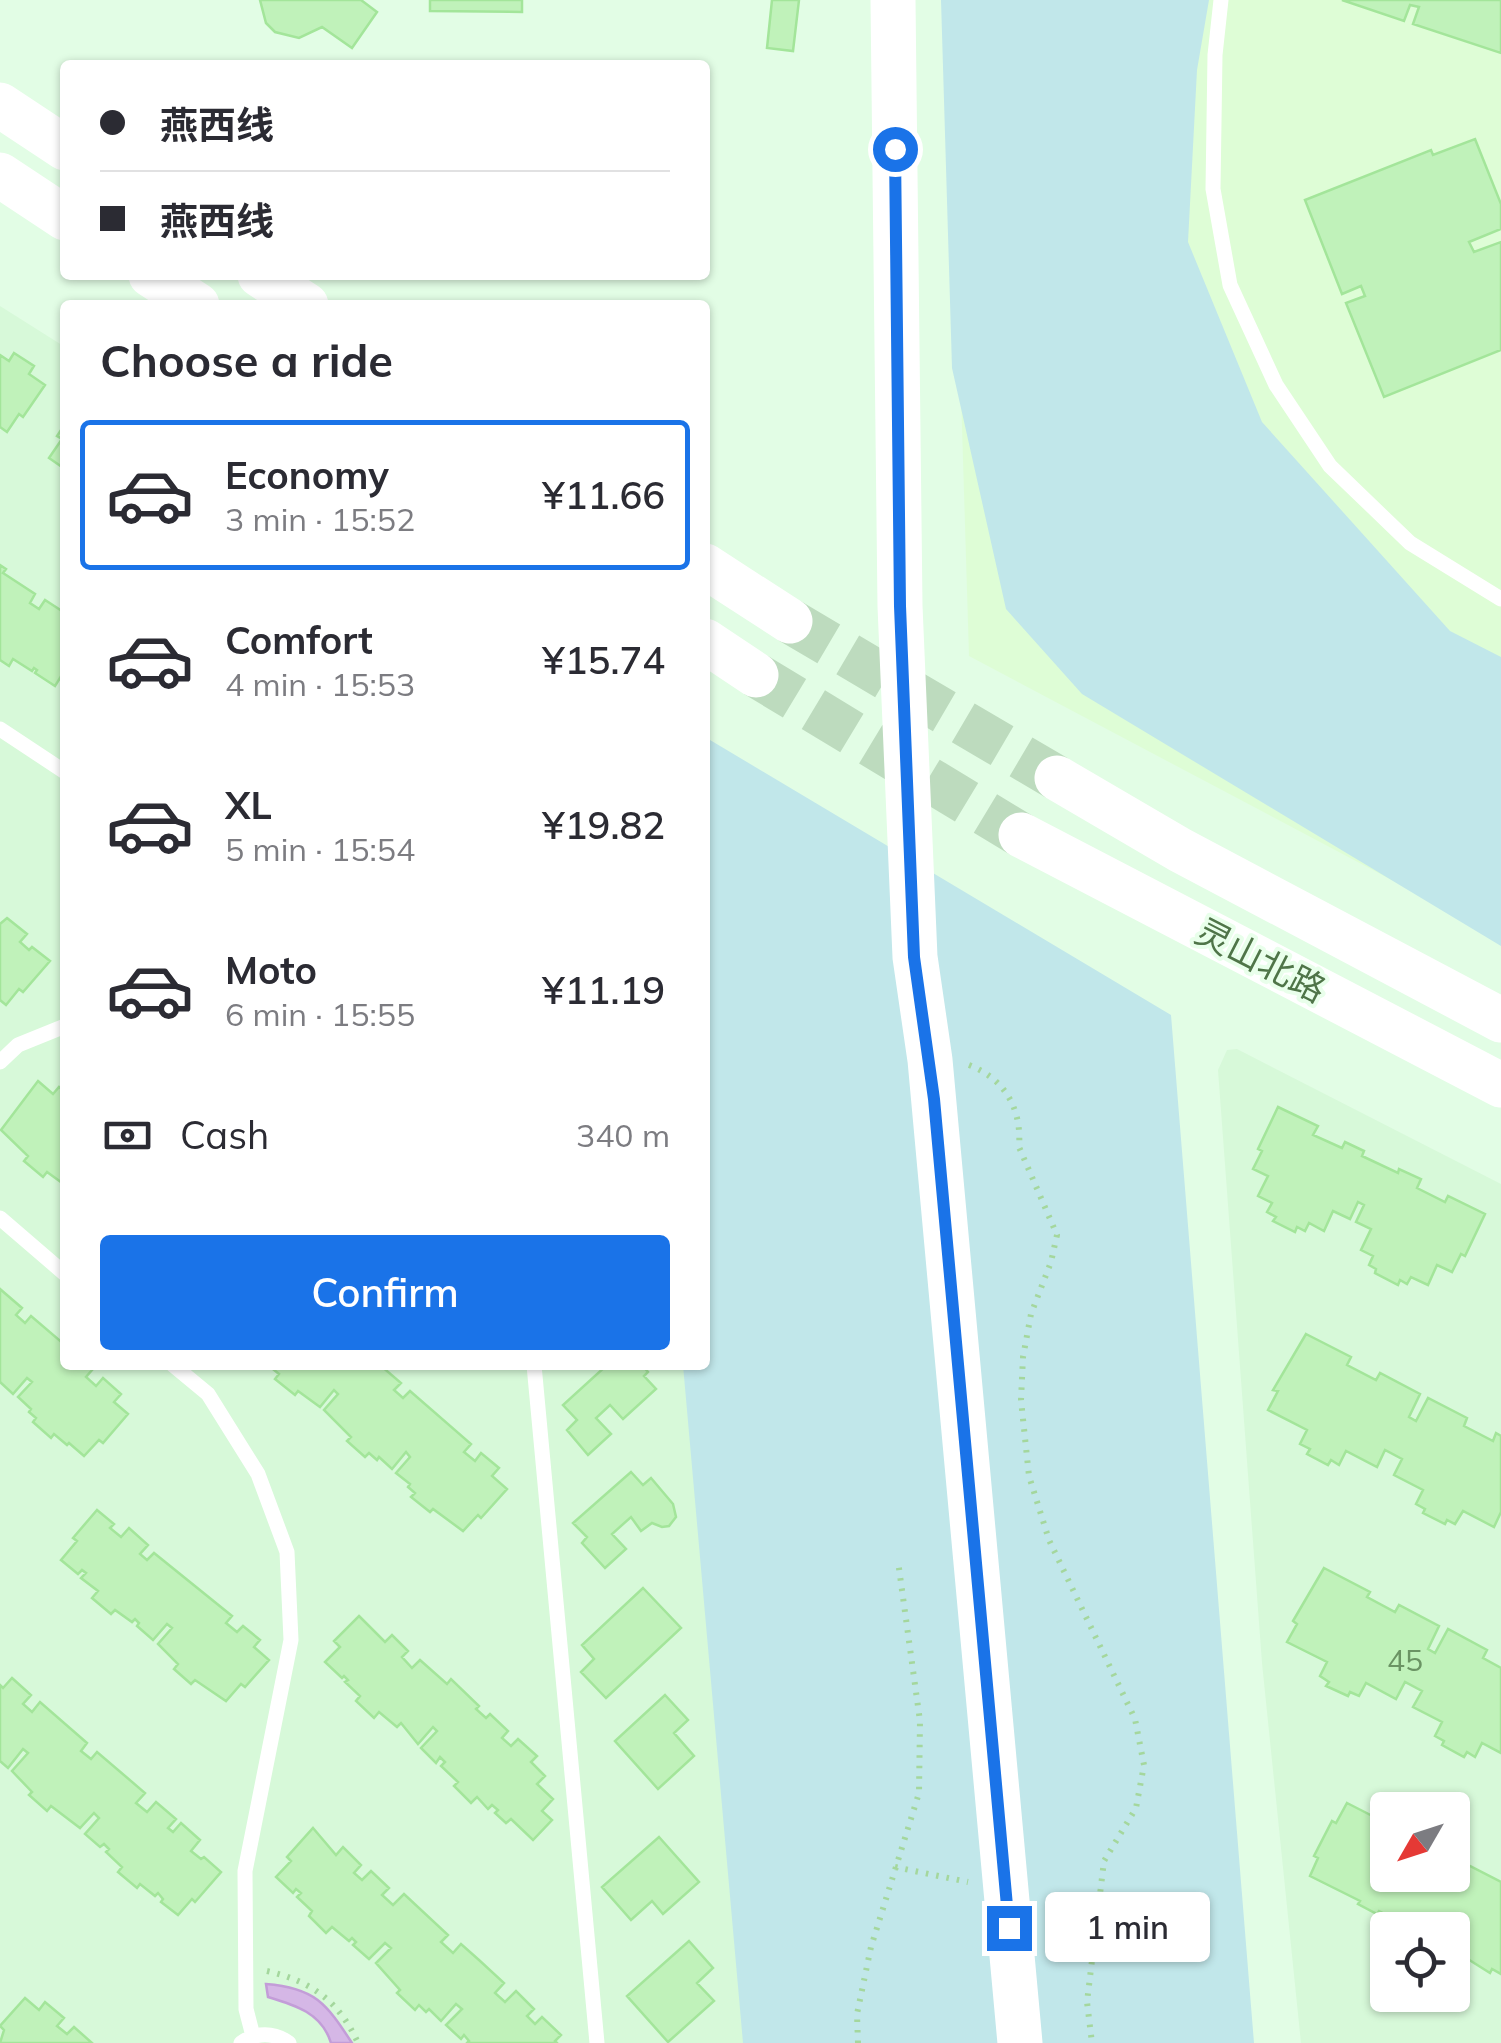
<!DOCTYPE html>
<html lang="en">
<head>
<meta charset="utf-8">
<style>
  body { margin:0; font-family:Mulish,"Noto Sans SC",sans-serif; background:#f7f7f7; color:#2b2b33; height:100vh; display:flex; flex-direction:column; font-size:38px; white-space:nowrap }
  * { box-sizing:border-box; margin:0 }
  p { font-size:32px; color:#7c7c81 }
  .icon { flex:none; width:55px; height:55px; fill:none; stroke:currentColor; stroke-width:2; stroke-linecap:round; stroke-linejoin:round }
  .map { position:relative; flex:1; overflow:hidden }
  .drawer { position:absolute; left:60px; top:300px; width:650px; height:1070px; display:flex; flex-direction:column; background:#fff; border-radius:10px; box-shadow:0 2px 8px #0004 }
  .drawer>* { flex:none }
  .hud { position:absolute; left:60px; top:60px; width:650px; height:220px; border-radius:10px; box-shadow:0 2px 8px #0004; display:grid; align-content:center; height:220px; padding:0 40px; background:#fff }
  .needle { width:65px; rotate:231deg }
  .tools { position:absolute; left:1370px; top:1792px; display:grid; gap:20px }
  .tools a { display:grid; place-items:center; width:100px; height:100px; border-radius:10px; background:#fff; box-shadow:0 2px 8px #0004; font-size:50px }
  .end { position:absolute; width:45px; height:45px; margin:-22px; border:12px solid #1a73e8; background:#fff; box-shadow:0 0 0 5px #fff }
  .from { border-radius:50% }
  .bubble { position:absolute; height:70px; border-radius:10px; background:#fff; box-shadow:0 2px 8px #0004; font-size:32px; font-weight:600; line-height:70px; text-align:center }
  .hud b { display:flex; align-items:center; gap:35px; height:95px; font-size:38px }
  .hud b+b { border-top:2px solid #e1e1e2 }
  .hud i { width:25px; height:25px; background:#2b2b33 }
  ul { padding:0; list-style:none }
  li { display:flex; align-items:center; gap:30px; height:150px; margin:0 20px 15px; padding:0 20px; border:5px solid transparent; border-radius:10px }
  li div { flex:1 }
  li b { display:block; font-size:38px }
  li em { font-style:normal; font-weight:600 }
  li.current { border-color:#1a73e8 }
  li>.icon { width:90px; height:90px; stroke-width:1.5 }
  h2 { padding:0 40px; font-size:45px; line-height:120px }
  .pay { display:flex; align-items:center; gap:25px; height:110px; padding:0 40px; font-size:38px }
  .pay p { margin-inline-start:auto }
  .cta { display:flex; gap:20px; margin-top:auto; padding:20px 40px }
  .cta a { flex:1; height:115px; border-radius:10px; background:#1a73e8; color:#fff; font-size:40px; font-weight:600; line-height:115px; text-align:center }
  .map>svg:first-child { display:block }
</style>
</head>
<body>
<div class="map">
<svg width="1501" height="2043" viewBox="0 0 1501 2043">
  <rect width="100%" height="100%" fill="#e2fde5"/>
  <!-- residential -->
  <path fill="#d7f9d9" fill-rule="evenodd" d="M0,306L65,347V1365H684L749,2043H0Z
    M1237,1049L1501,1184V2043H1301L1262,1663L1218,1070L1227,1050ZM1388,1810H1452V1875H1388ZM1388,1930H1452V1995H1388Z"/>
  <!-- commercial -->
  <path fill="#defdd6" d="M949,0H1501V938L969,656Z"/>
  <!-- green -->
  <path fill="#c1e7ea" d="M941,0H1209L1197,70L1188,242L1262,422L1450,631L1501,657V946L1082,694L1006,609L952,368Z
    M705,737L1171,1015L1254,2043H743L683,1365H705Z"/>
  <!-- water -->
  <path fill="#d5b7e6" stroke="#c39dd8" stroke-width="2.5" d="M266,1984C315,1988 326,2003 352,2043H331C322,2013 295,2005 268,1997Z"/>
  <!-- building -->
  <path fill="#c0f2ba" stroke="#a3e59a" stroke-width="2.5" d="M260,0H361L377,12L352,48L322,27L299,38L275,32L266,23Z
    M430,0H522V12L430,11Z
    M772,0H799L793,51L767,48Z
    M1342,0H1501V53L1413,24L1419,7L1410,5L1404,21Z
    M1475,139L1501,204V229L1469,242L1474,252L1501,242V350L1384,397L1346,303L1365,296L1361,286L1342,294L1305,200L1431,150L1433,155Z
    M14,353L34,366L29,374L45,385L23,417L19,414L7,432L0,427V355L9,361Z
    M65,424V469L49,458L62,439L57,436Z
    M0,565L6,569L3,573L35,594L30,603L39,609L45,600L65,613L62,622L65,624V670L55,686L35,673L37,670L34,668L32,671L13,659L9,666L0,660Z
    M7,918L27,934L20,942L29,950L32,947L50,961L23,992L19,989L6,1005L0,1000V924Z
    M38,1081L53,1094L59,1087L65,1091V1185L47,1172L43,1177L24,1161L28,1156L1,1130Z
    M1278,1107L1318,1126L1313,1135L1342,1148L1345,1142L1364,1151L1362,1156L1398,1173L1399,1169L1421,1179L1417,1188L1445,1202L1448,1196L1485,1214L1465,1256L1461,1254L1452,1272L1437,1265L1428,1285L1411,1277L1407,1284L1400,1280L1398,1285L1375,1273L1376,1269L1369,1265L1373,1256L1361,1250L1371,1229L1356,1222L1364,1205L1358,1202L1350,1219L1333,1211L1324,1231L1309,1223L1305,1231L1297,1227L1295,1232L1273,1221L1276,1217L1267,1212L1272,1203L1258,1196L1268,1176L1253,1169L1262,1151L1258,1149Z
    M0,1289L22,1308L16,1315L25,1323L31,1316L65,1345V1365H88L93,1369L86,1377L96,1386L103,1378L121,1394L114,1402L128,1414L103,1443L99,1440L84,1456L69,1443L67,1445L54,1434L51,1438L33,1422L36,1418L29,1412L31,1409L18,1397L32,1382L27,1378L13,1394L0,1382Z
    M1306,1334L1351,1357L1347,1365L1376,1380L1380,1373L1420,1394L1409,1417L1416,1421L1428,1398L1467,1418L1464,1426L1493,1441L1496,1433L1501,1436V1512L1494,1527L1463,1511L1455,1524L1447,1520L1445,1524L1423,1513L1425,1509L1416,1504L1423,1490L1394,1475L1402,1459L1385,1450L1377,1467L1346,1451L1339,1465L1331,1460L1328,1465L1307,1454L1310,1449L1300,1444L1307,1430L1268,1410L1278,1391L1273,1390Z
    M268,1365H380L401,1383L394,1390L403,1398L410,1391L471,1444L464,1452L475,1461L481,1453L499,1468L492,1476L507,1489L481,1518L478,1515L463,1531L433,1509L430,1512L411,1497L415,1493L408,1487L410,1484L396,1473L410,1457L406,1452L392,1469L379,1457L377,1460L369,1453L365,1457L347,1441L351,1437L324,1410L338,1394L334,1390L320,1407L298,1391L295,1395L275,1379L279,1374Z
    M607,1365H642L648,1372L644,1376L656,1389L623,1419L610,1405L596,1418L611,1434L588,1455L567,1430L577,1420L563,1405Z
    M631,1472L643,1485L651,1478L673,1504L676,1517L669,1526L662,1527L652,1523L641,1531L631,1517L612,1534L626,1549L605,1568L582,1543L587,1537L573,1523Z
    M97,1510L114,1524L110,1528L121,1537L129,1528L148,1545L140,1554L147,1560L154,1553L232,1616L226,1623L237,1632L243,1626L260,1640L254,1647L269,1660L245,1687L241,1684L226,1701L195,1680L191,1684L174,1669L178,1664L158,1644L172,1628L167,1624L153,1640L137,1626L139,1623L135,1619L132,1622L115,1610L111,1614L92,1598L98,1591L81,1578L86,1573L82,1570L78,1574L61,1560L77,1541L73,1538Z
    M1324,1568L1370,1592L1367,1597L1395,1612L1399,1605L1439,1626L1428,1649L1435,1653L1448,1629L1487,1650L1483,1658L1501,1668V1753L1482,1743L1475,1757L1467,1752L1464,1757L1442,1745L1444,1741L1435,1736L1442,1722L1413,1707L1422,1691L1405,1682L1396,1699L1366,1683L1359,1696L1350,1692L1348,1696L1326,1686L1329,1682L1320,1676L1327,1662L1287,1642L1297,1624L1293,1621Z
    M643,1588L681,1628L606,1698L581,1672L594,1659L582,1645Z
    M359,1616L385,1642L392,1635L408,1651L402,1657L412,1668L420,1660L447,1684L451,1679L479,1706L476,1709L486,1718L490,1714L508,1731L502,1738L511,1746L518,1739L537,1756L531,1762L545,1776L537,1784L553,1799L542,1811L552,1820L533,1840L511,1819L506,1823L495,1813L498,1810L492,1805L488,1809L477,1797L471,1803L454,1786L458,1782L441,1766L445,1762L440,1757L436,1763L421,1748L437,1731L433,1727L418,1744L401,1723L397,1727L379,1712L374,1718L356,1701L360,1696L345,1682L348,1680L344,1676L342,1678L325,1662L340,1647L334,1641Z
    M12,1678L31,1695L23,1704L32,1712L40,1702L87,1743L81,1751L91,1759L97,1752L145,1793L136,1803L147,1812L156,1802L176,1819L168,1828L173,1832L181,1823L200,1840L191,1851L201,1859L204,1857L221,1872L195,1902L192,1899L178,1915L161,1902L163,1899L158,1893L155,1896L140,1884L137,1888L118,1872L122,1867L106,1852L109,1849L104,1844L100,1847L85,1834L99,1818L94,1813L80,1828L51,1806L47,1811L29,1795L32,1792L12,1771L28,1753L23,1749L8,1768L0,1761V1685L3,1688Z
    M665,1695L688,1720L674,1733L694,1756L658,1789L615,1741Z
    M1347,1803L1388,1824V1875H1452V1857L1460,1861L1450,1882L1455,1884L1466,1864L1501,1882V1974L1492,1969L1490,1973L1452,1949V1930H1437L1441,1921L1428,1914L1420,1930H1416L1379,1911L1377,1914L1358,1904L1360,1901L1310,1876L1318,1858L1314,1856L1332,1821L1336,1823Z
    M313,1828L336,1855L343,1847L361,1865L354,1873L362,1880L371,1871L389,1888L382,1895L393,1905L404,1894L448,1935L441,1942L453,1953L461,1944L479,1960L504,1983L495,1993L505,2002L516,1991L534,2009L527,2016L535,2024L542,2017L561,2035L555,2041L557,2043H467L469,2041L464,2035L461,2039L446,2025L462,2009L456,2004L441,2021L429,2009L426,2012L419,2005L415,2010L397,1993L400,1990L376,1963L391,1948L385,1943L369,1959L353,1945L356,1942L352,1938L349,1941L332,1927L326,1933L309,1916L312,1911L297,1897L301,1893L296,1889L293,1893L276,1877L291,1861L287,1857Z
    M659,1837L699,1882L663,1914L652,1901L631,1920L602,1887Z
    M689,1941L713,1968L697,1983L714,2001L668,2042L627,1996Z
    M25,1998L39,2010L45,2002L64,2018L57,2026L67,2034L74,2027L92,2043H0L4,2030L0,2026Z"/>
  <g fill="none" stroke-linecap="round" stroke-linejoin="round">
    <!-- secondary-tunnel -->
    <path stroke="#bddbbe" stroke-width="45" stroke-dasharray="45 22" stroke-linecap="butt" d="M790,621L1057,778
      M756,675L1021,835"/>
    <!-- path -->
    <path stroke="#a4d79d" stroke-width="6" stroke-dasharray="2.5 8" stroke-linecap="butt" d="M969,1065C1005,1079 1022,1109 1019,1147L1057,1235L1051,1262L1031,1314L1023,1357L1021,1400L1029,1476L1049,1540L1135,1719L1144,1765L1136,1808L1104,1861L1087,2002L1092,2043
      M895,1867L968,1882
      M267,1971C311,1981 339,2001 358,2043
      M858,2043L857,2014L871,1947L919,1793L920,1721L898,1561"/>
    <!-- lane -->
    <path stroke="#fff" stroke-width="15" d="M1221,0L1215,55L1213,189L1230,285L1276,385L1330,466L1410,543L1501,599
      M0,729L65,772
      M0,1062L18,1045L65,1026
      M0,1218L65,1274
      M173,1365L208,1394L258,1474L287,1552L291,1640L245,1871L246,2009L253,2036
      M534,1365L597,2043
      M241,2043C256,2032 274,2032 289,2043"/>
    <!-- secondary -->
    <path stroke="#fff" stroke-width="45" d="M893,0L900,606L915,957L930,1060L1020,2043
      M0,105L65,148
      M0,175L65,218
      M151,275L197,305
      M260,275L306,305
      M705,566L790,621
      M705,641L756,675
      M1057,778L1180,850L1501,1020
      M1021,835L1501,1085"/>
  </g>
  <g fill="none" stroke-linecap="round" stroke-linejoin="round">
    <!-- route -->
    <path stroke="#1a73e8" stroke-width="12" d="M895,149L900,606L914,957L934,1099L1009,1928"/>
  </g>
  <g text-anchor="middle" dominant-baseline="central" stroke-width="8" stroke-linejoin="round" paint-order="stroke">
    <!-- number labels -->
    <g font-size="30" fill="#6b9464">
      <text x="1405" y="1660">45</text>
    </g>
    <!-- street labels -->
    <g font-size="35" fill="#4f7548" stroke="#e9ffeb">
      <text transform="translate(1261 960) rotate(27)">灵山北路</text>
    </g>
  </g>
</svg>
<div class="tools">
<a><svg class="needle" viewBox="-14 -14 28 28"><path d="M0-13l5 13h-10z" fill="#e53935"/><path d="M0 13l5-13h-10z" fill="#7c7c81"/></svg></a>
<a><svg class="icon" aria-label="locate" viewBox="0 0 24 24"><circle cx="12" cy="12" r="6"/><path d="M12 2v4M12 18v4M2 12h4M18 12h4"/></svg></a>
</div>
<i class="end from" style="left:895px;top:149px"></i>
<i class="end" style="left:1009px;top:1928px"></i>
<div class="bubble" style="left:1045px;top:1892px;width:165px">1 min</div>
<div class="hud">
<b><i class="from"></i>燕西线</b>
<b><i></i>燕西线</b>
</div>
<section class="drawer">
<h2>Choose a ride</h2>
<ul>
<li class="current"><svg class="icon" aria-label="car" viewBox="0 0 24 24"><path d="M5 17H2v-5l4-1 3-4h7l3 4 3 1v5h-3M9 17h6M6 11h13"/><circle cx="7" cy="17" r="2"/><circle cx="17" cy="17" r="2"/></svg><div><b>Economy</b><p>3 min · 15:52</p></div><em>¥11.66</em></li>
<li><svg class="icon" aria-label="car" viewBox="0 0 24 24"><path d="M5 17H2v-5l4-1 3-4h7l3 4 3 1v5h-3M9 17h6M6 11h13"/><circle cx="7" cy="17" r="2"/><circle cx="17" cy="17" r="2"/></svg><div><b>Comfort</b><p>4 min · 15:53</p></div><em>¥15.74</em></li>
<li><svg class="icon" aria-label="car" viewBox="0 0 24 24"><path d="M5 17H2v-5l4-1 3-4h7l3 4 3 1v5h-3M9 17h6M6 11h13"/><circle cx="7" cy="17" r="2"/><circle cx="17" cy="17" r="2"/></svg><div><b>XL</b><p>5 min · 15:54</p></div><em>¥19.82</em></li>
<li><svg class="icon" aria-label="car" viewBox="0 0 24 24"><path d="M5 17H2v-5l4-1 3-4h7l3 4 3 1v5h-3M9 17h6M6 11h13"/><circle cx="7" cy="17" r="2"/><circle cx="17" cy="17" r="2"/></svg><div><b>Moto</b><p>6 min · 15:55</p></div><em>¥11.19</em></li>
</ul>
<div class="pay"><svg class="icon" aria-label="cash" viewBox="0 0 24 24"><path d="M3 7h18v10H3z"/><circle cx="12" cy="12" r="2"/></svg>Cash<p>340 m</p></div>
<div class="cta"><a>Confirm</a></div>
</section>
</div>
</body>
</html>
